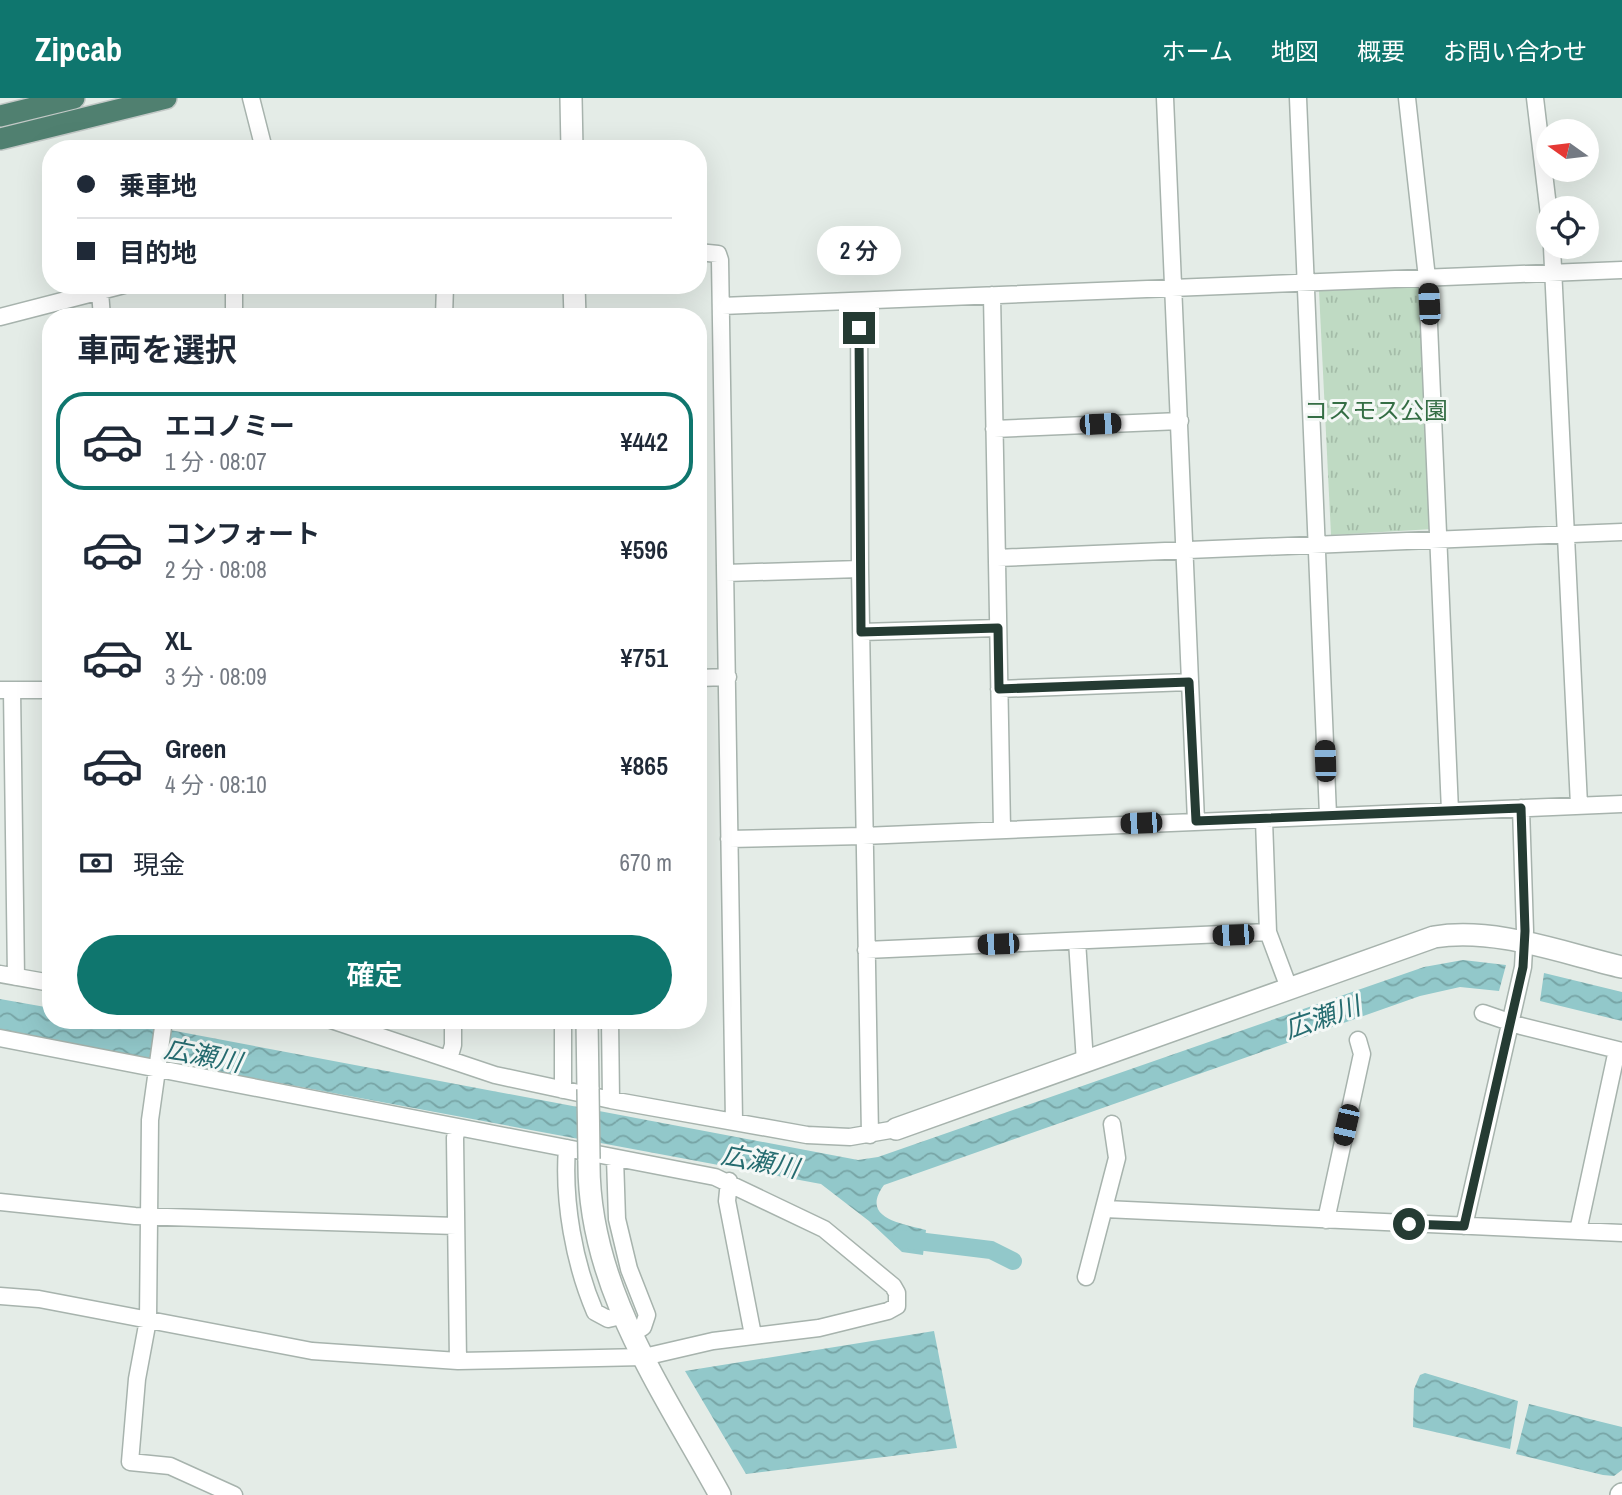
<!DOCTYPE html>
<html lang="ja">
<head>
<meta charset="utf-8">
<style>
  body { margin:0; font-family:"Archivo Narrow","Noto Sans JP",sans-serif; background:#f2f2f3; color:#1f2937; height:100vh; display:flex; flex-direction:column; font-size:26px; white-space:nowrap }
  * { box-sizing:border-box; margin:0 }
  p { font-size:23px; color:#747a83 }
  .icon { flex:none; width:38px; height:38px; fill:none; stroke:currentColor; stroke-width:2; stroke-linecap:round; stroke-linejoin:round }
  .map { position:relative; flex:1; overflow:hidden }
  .panel { position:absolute; left:42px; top:210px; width:665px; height:721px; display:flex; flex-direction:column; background:#fff; border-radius:28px; box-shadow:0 7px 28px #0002 }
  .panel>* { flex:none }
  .top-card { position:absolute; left:42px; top:42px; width:665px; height:154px; border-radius:28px; box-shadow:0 7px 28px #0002; display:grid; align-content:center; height:154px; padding:0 35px; background:#fff }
  .needle { width:46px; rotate:284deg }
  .tools { position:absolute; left:1536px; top:21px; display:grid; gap:14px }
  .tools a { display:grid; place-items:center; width:63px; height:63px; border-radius:50%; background:#fff; box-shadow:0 7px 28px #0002; font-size:35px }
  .end { position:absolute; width:32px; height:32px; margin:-16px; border:9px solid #253b33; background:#fff; box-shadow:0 0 0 4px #fff }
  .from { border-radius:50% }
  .bubble { position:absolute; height:49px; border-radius:24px; background:#fff; box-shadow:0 7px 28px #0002; font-size:23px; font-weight:600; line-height:49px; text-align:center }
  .car { position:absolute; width:21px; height:42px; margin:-21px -10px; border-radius:9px; box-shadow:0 0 5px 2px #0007; background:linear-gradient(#222 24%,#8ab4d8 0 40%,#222 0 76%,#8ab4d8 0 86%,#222 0) }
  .top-card b { display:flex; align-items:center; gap:24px; height:66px; font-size:26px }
  .top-card b+b { border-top:2px solid #e0e1e3 }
  .top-card i { width:18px; height:18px; background:#1f2937 }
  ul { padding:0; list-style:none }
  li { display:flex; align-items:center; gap:21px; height:98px; margin:0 14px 10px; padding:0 21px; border:4px solid transparent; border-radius:28px }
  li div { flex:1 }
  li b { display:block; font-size:26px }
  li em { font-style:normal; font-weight:600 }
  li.current { border-color:#0f766e }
  li>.icon { width:63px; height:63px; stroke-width:1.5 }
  h2 { padding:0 35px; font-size:32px; line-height:84px }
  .pay { display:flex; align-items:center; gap:18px; height:77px; padding:0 35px; font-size:26px }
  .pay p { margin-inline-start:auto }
  .cta { display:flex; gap:14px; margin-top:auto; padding:14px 35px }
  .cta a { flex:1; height:80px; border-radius:42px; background:#0f766e; color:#fff; font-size:28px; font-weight:600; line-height:80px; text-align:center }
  header { display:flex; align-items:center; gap:42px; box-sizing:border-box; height:98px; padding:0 35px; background:#0f766e; color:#fff }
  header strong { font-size:33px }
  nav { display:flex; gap:38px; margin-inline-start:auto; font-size:24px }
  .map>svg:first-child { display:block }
</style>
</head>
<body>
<header>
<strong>Zipcab</strong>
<nav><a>ホーム</a><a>地図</a><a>概要</a><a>お問い合わせ</a></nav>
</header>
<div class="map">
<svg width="1622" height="1397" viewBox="0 0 1622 1397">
  <defs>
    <pattern id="park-tufts" width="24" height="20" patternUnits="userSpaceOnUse" patternTransform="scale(1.75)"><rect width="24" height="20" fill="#bfdac3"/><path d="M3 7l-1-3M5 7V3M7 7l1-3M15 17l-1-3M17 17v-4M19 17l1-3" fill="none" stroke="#a4bca8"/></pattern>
    <pattern id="water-waves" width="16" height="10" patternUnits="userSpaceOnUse" patternTransform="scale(1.75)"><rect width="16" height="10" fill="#92c8ca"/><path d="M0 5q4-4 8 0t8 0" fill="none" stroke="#77a4a5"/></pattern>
  </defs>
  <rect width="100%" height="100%" fill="#e4ece7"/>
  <!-- park -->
  <path fill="url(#park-tufts)" d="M1422,188L1433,431L1331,437L1319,193Z"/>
  <!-- water -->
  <path fill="url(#water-waves)" d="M1463,862L1506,867L1499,893L1460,889L1420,898L884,1087C858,1122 907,1126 926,1132L923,1157L902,1154L869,1123L821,1086L0,933V901L51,910V922H117L858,1062L878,1059L1424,869Z
    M1544,875L1622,894V923L1540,903Z
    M934,1233L957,1350L746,1376L685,1273Z
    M1425,1275L1518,1303L1510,1351L1413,1329L1414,1291L1420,1277Z
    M1529,1306L1622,1329V1372L1614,1378L1603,1377L1516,1356Z"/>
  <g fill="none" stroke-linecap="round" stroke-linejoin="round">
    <!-- canal -->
    <path stroke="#92c8ca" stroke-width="18" d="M901,1141L991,1152L1013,1163"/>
    <!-- minor casing -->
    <g stroke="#a7b3ad" stroke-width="19">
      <path id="minor" d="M251,0L264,51
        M1165,0L1196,723
        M1298,0L1328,717
        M1407,0L1427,180L1450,713
        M1535,0L1549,117
        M1552,149L1579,707
        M698,154L718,156L720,162L734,1023
        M234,187V219
        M100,194L102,219
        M992,197L1002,731
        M859,203L860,471L870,1037
        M722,208L1622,172
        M0,219L124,187
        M444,219L445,187
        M994,331L1180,323
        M997,460L1622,434
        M726,475L860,471
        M861,534L998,530
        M698,580L728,579
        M999,591L1189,584
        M0,592H51
        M12,592L16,879
        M1264,722L1268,834L1289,890
        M729,741L863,738L1622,706
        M1077,843L1085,964
        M866,852L1268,834
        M0,876L51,885
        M1483,915L1521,928L1622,953
        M164,922L150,1022L148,1222L137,1281L130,1364L170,1368L234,1397
        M331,922L495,977L611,1002L807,1037L850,1039L896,1031
        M610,922L611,1002
        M0,940L715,1079L824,1131L893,1188L897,1195V1208L888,1213L819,1230L713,1243L644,1259L458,1263L312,1253L39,1201L0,1198
        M449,961L453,947V922
        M563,992V922
        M457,1029L455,1040L458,1263
        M567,1050C563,1103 574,1165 595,1214L608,1221L621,1218
        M615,1060L617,1121L629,1171L647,1217L643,1229L632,1236
        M729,1083L727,1103L753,1237
        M0,1104L135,1118L456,1128
        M1105,1111L1622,1135
        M1326,1122L1362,956L1358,942
        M1464,1128L1523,869L1525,833L1521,710
        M1578,1133L1617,952
        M1086,1179L1117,1060L1112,1026"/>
    </g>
    <!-- tertiary casing -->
    <g stroke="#a7b3ad" stroke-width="24">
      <path id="tertiary" d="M571,0L572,51
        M574,187L575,219
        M587,922L588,991
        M896,1031L1434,839C1496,829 1562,855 1622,869
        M589,1061C587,1187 662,1291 720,1397
        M1621,1397L1622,1396"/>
    </g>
    <!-- trunk casing -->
    <g stroke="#c2c8c6" stroke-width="24">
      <path id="trunk" d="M0,18L74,0
        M0,41L166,0"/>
    </g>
    <!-- minor -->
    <use href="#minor" stroke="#fff" stroke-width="16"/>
    <!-- tertiary -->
    <use href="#tertiary" stroke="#fff" stroke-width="21"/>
    <!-- trunk -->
    <use href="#trunk" stroke="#508070" stroke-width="21"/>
    <!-- tertiary-bridge casing -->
    <g stroke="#a7b3ad" stroke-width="24" stroke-linecap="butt">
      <path id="tertiary-bridge" d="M588,991L589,1061"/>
    </g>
    <!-- tertiary-bridge -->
    <use href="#tertiary-bridge" stroke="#fff" stroke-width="21"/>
  </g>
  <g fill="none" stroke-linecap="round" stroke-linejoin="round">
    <!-- route -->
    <path stroke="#253b33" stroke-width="9" d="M859,230L861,534L998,530L999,591L1189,584L1196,723L1521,710L1525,833L1523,869L1464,1128L1409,1126"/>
  </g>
  <g text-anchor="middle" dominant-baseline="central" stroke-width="6" stroke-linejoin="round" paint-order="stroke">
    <!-- park labels -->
    <g font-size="24" fill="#346d44" stroke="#f4f8f6">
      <text x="1376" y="312">コスモス公園</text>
    </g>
    <!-- water labels -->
    <g font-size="26" font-style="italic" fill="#266c70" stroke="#f4f8f6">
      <text transform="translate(1322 919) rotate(-19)">広瀬川</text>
      <text transform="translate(203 957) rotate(11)">広瀬川</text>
      <text transform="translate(760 1063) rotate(11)">広瀬川</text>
    </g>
  </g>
</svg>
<div class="tools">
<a><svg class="needle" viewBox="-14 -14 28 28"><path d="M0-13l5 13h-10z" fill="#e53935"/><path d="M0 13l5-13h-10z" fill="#747a83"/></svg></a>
<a><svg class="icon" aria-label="locate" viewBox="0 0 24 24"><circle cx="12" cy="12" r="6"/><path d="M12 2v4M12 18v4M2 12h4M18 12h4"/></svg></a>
</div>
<i class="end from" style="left:1409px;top:1126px"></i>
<i class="end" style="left:859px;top:230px"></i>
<div class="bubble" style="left:817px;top:128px;width:84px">2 分</div>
<i class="car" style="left:1429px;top:206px;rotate:357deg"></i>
<i class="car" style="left:1100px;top:326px;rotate:87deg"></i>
<i class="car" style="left:1325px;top:663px;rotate:358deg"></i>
<i class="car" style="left:1141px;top:725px;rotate:268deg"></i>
<i class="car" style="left:1233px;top:837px;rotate:268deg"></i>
<i class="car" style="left:998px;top:846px;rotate:268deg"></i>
<i class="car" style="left:1346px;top:1027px;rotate:193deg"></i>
<div class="top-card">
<b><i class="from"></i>乗車地</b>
<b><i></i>目的地</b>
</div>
<section class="panel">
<h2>車両を選択</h2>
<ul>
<li class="current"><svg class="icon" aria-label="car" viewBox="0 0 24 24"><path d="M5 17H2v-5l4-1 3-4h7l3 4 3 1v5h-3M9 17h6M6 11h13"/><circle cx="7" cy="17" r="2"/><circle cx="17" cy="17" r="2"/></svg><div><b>エコノミー</b><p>1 分 · 08:07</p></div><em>¥442</em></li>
<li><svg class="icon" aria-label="car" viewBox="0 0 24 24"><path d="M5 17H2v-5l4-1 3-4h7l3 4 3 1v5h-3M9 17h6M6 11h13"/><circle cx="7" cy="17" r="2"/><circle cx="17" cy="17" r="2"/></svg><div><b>コンフォート</b><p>2 分 · 08:08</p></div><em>¥596</em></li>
<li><svg class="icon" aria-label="car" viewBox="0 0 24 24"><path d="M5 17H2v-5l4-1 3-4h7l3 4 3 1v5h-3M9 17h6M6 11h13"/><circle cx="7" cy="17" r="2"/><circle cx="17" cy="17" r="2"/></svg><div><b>XL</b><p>3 分 · 08:09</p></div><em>¥751</em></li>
<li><svg class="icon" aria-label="car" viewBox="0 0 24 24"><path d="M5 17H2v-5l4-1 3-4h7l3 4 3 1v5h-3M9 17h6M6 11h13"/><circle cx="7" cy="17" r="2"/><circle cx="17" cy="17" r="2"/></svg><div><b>Green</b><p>4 分 · 08:10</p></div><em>¥865</em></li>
</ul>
<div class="pay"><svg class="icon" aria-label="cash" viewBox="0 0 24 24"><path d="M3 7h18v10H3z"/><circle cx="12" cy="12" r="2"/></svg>現金<p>670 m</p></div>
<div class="cta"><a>確定</a></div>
</section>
</div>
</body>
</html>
